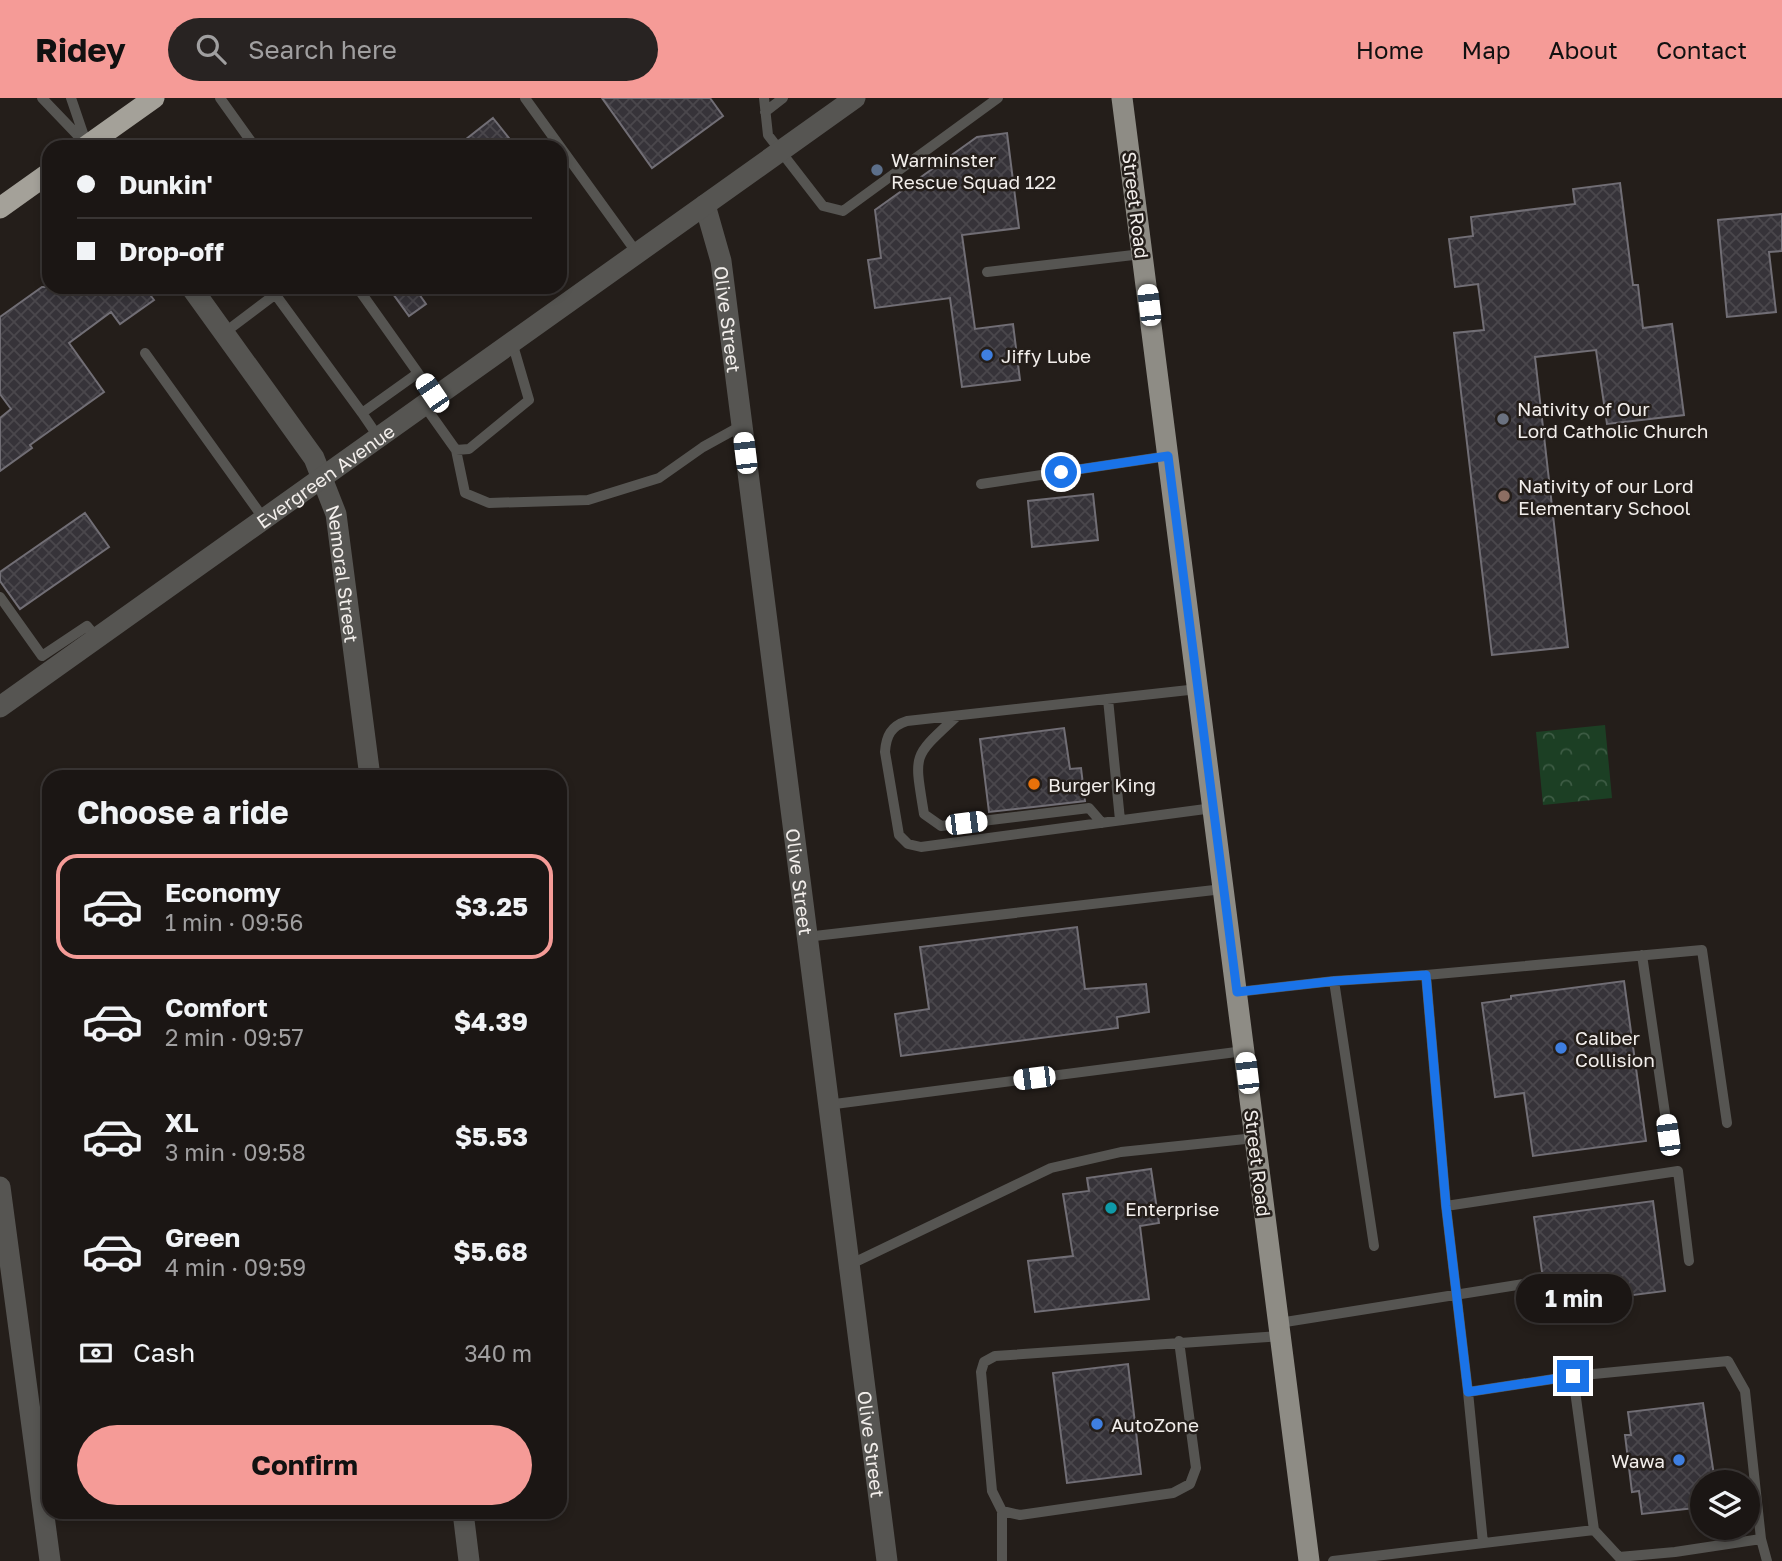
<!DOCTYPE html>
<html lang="en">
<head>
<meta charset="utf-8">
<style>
  body { margin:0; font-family:"Golos Text",sans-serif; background:#282322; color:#f1f3f6; height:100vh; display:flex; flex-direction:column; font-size:26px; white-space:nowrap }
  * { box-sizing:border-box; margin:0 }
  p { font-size:23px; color:#a09fa0 }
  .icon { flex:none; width:38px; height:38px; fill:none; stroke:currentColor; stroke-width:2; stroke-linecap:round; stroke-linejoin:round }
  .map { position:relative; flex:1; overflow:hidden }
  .details { position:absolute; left:42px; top:672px; width:525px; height:749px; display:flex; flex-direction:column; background:#1b1614; border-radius:21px; box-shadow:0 4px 10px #0003,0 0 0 2px #393534 }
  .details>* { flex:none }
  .guide { position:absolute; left:42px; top:42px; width:525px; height:154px; border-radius:21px; box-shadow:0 4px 10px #0003,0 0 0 2px #393534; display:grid; align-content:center; height:154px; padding:0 35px; background:#1b1614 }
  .fabs { position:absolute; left:1690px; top:1372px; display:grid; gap:14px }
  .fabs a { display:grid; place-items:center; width:70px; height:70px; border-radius:50%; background:#1b1614; box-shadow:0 4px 10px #0003,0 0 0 2px #393534; font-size:35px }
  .end { position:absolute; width:32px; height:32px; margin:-16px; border:9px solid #1a73e8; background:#fff; box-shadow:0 0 0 4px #fff }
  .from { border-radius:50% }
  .bubble { position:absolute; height:49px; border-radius:24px; background:#1b1614; box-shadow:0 4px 10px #0003,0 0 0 2px #393534; font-size:23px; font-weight:700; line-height:49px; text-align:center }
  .car { position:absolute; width:21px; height:42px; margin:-21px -10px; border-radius:9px; box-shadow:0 0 5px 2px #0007; background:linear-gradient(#fff 24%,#345 0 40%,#fff 0 76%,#345 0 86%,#fff 0) }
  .guide b { display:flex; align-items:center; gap:24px; height:66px; font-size:26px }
  .guide b+b { border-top:2px solid #393534 }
  .guide i { width:18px; height:18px; background:#f1f3f6 }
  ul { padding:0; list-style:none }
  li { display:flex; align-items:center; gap:21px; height:105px; margin:0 14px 10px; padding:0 21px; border:4px solid transparent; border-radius:21px }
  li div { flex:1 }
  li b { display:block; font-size:26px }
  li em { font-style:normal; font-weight:700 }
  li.active { border-color:#f59b97 }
  li>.icon { width:63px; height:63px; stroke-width:1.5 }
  h2 { padding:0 35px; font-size:32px; line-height:84px }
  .pay { display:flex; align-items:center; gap:18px; height:77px; padding:0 35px; font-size:26px }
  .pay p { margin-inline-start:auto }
  .primary-button { display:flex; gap:14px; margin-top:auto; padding:14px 35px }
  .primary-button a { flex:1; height:80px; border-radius:42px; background:#f59b97; color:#111; font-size:28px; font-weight:700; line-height:80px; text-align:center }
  header { display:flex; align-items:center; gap:42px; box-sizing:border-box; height:98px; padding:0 35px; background:#f59b97; color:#111 }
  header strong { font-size:33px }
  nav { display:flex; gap:38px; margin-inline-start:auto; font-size:24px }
  .search { width:490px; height:63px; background:#282322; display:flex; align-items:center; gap:18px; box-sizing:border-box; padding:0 24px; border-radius:38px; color:#a09fa0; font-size:26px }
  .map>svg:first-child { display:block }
</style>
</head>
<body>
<header>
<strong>Ridey</strong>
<div class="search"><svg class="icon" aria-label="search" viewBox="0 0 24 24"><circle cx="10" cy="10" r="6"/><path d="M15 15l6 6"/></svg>Search here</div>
<nav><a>Home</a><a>Map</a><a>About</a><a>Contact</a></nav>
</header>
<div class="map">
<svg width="1782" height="1463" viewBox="0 0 1782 1463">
  <defs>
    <pattern id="park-crowns" width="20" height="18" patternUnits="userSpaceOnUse" patternTransform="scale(1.75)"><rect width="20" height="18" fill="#1c3f24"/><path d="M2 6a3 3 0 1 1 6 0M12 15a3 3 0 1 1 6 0" fill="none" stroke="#3d5b44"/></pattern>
    <pattern id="building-cross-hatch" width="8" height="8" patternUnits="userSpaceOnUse" patternTransform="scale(1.75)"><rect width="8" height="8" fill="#363339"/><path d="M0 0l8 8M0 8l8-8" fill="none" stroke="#4a474c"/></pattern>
  </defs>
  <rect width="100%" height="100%" fill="#241e1a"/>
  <!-- park -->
  <path fill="url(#park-crowns)" d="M1605,627L1612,700L1543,707L1536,634Z"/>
  <!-- building -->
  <path fill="url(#building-cross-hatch)" stroke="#716e75" stroke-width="2" d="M602,0H710L723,18L652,70Z
    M493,20L516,49H456Z
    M1007,35L1019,130L962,137L975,231L1013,226L1020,282L962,289L950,200L875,210L868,162L881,160L875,112L977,39Z
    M1620,85L1633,187H1638L1643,230L1672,226L1684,317L1607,326L1596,252L1535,259L1568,549L1492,557L1454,235L1484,232L1478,186L1455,189L1449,141L1473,138L1471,119L1575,106L1573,91Z
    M1782,116V153L1769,154L1776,214L1727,219L1718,122Z
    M42,189H144L154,202L120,226L111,214L69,245L104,294L30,347L32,350L0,373V320L11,311L0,296V219Z
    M388,189H414L426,206L409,218Z
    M1093,396L1098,442L1032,449L1028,403Z
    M85,415L109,449L20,511L0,483V474Z
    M1064,630L1070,671L1081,670L1085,703L989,714L980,641Z
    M1077,829L1085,891L1146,886L1149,914L1117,919L1118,930L901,958L895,916L929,911L920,849Z
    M1624,883L1646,1043L1533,1058L1524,995L1495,999L1482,905L1511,901V898Z
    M1151,1071L1159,1125L1140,1128L1149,1201L1035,1214L1028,1163L1073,1158L1063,1096L1089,1093L1087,1080Z
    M1653,1103L1665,1193L1547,1208L1534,1119Z
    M1128,1266L1141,1376L1067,1385L1053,1275Z
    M1703,1305L1715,1384H1703V1409L1642,1416L1639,1393L1632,1394L1625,1337H1631L1628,1314Z"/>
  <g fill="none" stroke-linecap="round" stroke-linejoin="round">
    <!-- lane -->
    <path stroke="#565552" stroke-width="10" d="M42,0L87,47
      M71,0L85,41
      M220,0L255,49
      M525,0L637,155
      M764,0L768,37L823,108L843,113L998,0
      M765,14L783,0
      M987,174L1142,156
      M357,189L418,275
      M275,196L362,315
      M224,235L285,189
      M145,255L264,421
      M379,340L362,315L418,275L432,295L424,307L456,352L469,351L529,302L512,244
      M456,352L465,395L489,405L588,402L659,380L703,349L741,328
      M981,386L1168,358
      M0,499L42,558L87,528L97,540
      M1198,591L907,623C891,628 886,638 885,654L899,737L908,746L921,749L1213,710
      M1108,601L1120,722
      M957,618C912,660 914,654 924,716L941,728L1089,710L1102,725
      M806,839L1223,791
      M1642,857L1668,1036
      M1426,877L1702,852L1727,1025
      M1334,883L1374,1148
      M1237,894L1334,883L1426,877L1446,1108L1468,1294L1573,1278L1594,1432L1333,1463
      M827,1007L1244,953
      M1446,1108L1678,1073L1689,1163
      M849,1167L1051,1070L1121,1054L1255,1040
      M1279,1225L1530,1185
      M1179,1243L1196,1370L1190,1386L1173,1395L1020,1417L1002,1413L992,1393L981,1274L984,1264L995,1258L1281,1238
      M1573,1278L1728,1263L1745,1293L1761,1441L1675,1454L1619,1459L1594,1432
      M1468,1294L1483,1445
      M1002,1413V1463
      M1761,1441L1767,1463"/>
    <!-- street -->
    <g stroke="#565552" stroke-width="21">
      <path id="s1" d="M705,107L721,163L887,1463"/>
      <path id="s2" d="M191,189L314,360L336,416L370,679"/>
      <path id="s3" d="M0,609L855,0"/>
      <path d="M0,1089L50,1463"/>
      <path d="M463,1414L469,1463"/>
    </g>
    <!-- primary -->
    <path stroke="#8e8c85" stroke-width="21" d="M1122,0L1309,1463"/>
    <!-- highway -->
    <path stroke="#a4a199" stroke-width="21" d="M85,49L154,0
      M0,110L49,75"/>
  </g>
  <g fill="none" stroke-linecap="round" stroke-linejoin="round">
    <!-- route -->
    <path stroke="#1a73e8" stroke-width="9" d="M1061,374L1168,358L1237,894L1334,883L1426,877L1446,1108L1468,1294L1573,1278"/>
  </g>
  <!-- markers -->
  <circle fill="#5c6f8a" stroke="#241e1a" stroke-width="2.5" cx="877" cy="72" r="7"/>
  <g fill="#3f7fe0" stroke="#241e1a" stroke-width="2.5">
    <circle cx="987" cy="257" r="7"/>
    <circle cx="1561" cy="950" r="7"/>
    <circle cx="1097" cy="1326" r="7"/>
    <circle cx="1679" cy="1362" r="7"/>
  </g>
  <circle fill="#6b7280" stroke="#241e1a" stroke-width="2.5" cx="1503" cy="321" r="7"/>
  <circle fill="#8d6e63" stroke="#241e1a" stroke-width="2.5" cx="1504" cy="398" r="7"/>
  <circle fill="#e8710a" stroke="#241e1a" stroke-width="2.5" cx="1034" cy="686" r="7"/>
  <circle fill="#0f9aa8" stroke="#241e1a" stroke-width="2.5" cx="1111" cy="1110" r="7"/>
  <g text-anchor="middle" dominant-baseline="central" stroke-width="5" stroke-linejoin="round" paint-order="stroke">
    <!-- poi labels -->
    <g font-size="19" fill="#f2eeeb" stroke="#241e1a" text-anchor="start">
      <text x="891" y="61">Warminster<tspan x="891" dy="22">Rescue Squad 122</tspan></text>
      <text x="1001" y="257">Jiffy Lube</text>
      <text x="1517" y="310">Nativity of Our<tspan x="1517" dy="22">Lord Catholic Church</tspan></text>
      <text x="1518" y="387">Nativity of our Lord<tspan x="1518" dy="22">Elementary School</tspan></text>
      <text x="1048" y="686">Burger King</text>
      <text x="1575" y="939">Caliber<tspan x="1575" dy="22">Collision</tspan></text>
      <text x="1125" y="1110">Enterprise</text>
      <text x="1111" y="1326">AutoZone</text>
      <text x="1665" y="1362" text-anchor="end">Wawa</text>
    </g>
    <!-- street labels -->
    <g font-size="19" fill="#f2eeeb" stroke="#241e1a">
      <text transform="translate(1136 107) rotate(83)">Street Road</text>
      <text stroke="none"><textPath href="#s1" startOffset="117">Olive Street</textPath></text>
      <text stroke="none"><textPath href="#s3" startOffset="399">Evergreen Avenue</textPath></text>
      <text stroke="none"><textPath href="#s2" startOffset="331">Nemoral Street</textPath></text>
      <text stroke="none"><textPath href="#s1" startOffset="684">Olive Street</textPath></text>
      <text transform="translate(1258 1065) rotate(83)">Street Road</text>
      <text stroke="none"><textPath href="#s1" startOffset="1251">Olive Street</textPath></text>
    </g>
  </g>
</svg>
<div class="fabs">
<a><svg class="icon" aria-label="layers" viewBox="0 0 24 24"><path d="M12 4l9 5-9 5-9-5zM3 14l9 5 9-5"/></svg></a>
</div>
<i class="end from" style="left:1061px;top:374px"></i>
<i class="end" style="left:1573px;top:1278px"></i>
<div class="bubble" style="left:1516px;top:1176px;width:116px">1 min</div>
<i class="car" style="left:1149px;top:207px;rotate:353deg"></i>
<i class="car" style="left:432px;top:295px;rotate:326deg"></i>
<i class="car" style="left:745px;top:355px;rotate:353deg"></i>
<i class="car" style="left:966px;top:725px;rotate:83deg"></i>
<i class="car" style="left:1247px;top:975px;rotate:353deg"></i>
<i class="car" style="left:1034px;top:980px;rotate:263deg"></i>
<i class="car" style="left:1668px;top:1037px;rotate:352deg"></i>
<div class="guide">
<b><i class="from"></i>Dunkin'</b>
<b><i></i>Drop-off</b>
</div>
<section class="details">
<h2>Choose a ride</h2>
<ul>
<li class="active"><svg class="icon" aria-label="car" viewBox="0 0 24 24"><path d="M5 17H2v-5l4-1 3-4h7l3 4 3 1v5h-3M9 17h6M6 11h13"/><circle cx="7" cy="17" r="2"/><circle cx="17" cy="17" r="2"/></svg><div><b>Economy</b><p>1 min · 09:56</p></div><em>$3.25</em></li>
<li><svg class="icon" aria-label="car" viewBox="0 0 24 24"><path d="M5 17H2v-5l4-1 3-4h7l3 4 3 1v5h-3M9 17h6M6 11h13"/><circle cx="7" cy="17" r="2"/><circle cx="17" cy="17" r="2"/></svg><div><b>Comfort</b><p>2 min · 09:57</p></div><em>$4.39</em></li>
<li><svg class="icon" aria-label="car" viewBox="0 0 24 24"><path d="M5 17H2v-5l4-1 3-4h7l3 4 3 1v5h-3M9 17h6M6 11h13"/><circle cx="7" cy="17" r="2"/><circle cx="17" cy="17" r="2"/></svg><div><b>XL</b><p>3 min · 09:58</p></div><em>$5.53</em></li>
<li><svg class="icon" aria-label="car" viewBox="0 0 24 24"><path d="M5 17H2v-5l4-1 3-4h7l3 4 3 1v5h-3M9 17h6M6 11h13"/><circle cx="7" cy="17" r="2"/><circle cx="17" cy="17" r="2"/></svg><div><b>Green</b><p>4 min · 09:59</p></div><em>$5.68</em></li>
</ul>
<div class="pay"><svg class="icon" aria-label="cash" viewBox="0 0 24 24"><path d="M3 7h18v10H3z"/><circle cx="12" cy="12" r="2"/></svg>Cash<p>340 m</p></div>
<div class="primary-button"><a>Confirm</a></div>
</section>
</div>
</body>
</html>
